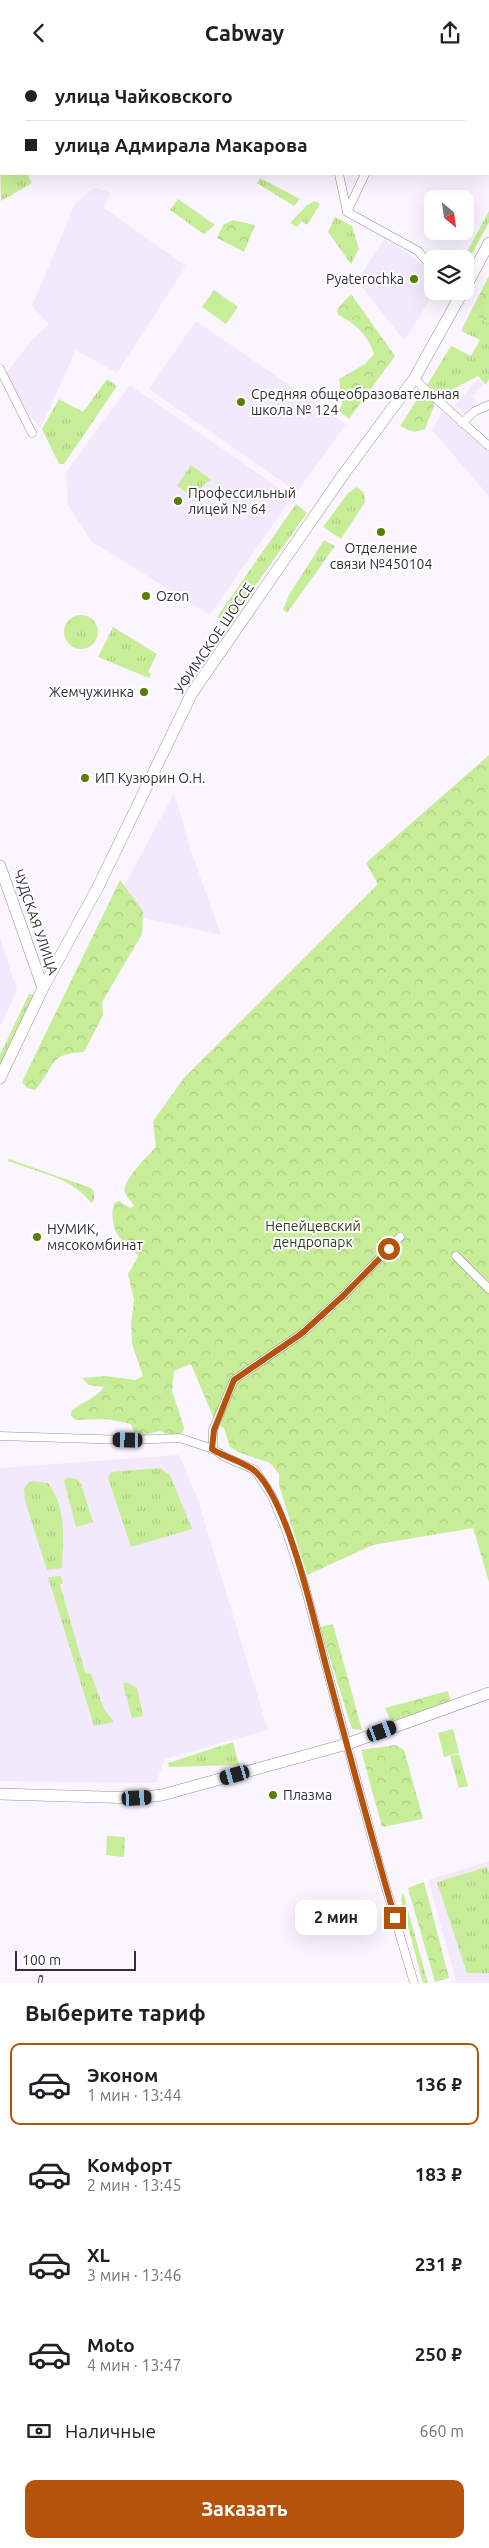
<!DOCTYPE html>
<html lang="ru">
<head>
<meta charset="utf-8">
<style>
  body { margin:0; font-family:Ubuntu,sans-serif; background:#f2f2f2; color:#202124; height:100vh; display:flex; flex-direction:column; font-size:19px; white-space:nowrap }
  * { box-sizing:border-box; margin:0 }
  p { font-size:16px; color:#757577 }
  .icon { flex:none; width:28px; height:28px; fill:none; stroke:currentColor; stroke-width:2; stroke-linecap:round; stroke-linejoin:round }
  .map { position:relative; height:1918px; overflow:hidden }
  .drawer { display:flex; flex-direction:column; background:#fff; flex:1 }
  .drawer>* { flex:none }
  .hud { position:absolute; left:0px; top:0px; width:490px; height:110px; box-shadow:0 5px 20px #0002; display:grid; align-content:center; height:110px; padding:0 25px; background:#fff }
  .needle { width:32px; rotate:151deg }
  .controls { position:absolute; left:424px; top:125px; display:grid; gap:10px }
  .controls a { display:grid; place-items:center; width:50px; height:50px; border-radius:10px; background:#fff; box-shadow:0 5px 20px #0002; font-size:25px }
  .scale { position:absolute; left:15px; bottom:12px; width:121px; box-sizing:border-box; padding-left:5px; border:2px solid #312e34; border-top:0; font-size:14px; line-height:18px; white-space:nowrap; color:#312e34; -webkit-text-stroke:4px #fff; paint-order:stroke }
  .end { position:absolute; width:22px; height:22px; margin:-11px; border:6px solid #b45309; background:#fff; box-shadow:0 0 0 2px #fff }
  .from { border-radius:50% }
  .bubble { position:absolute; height:35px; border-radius:10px; background:#fff; box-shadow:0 5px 20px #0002; font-size:16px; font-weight:700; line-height:35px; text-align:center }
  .car { position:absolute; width:15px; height:30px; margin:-15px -8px; border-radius:6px; box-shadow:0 0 4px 1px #0007; background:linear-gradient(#222 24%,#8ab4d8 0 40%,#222 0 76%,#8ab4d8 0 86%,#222 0) }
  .hud b { display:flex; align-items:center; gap:18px; height:48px; font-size:19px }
  .hud b+b { border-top:1px solid #e0e0e0 }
  .hud i { width:12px; height:12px; background:#202124 }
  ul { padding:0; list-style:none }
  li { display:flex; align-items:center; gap:15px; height:82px; margin:0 10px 8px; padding:0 15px; border:2px solid transparent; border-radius:10px }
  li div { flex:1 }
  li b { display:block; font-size:19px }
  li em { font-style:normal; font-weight:700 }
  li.current { border-color:#b45309 }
  li>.icon { width:45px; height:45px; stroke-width:1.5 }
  h2 { padding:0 25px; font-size:22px; line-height:60px }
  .pay { display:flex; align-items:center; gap:12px; height:55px; padding:0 25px; font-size:19px }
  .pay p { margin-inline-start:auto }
  .primary-button { display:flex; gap:10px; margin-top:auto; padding:10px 25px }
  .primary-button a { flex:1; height:58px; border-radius:10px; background:#b45309; color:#fff; font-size:20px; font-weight:700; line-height:58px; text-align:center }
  header { display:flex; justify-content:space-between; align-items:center; height:65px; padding:0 25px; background:#fff; font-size:22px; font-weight:700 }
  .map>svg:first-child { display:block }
</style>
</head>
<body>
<header><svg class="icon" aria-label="back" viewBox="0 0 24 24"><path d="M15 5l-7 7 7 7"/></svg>Cabway<svg class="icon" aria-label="share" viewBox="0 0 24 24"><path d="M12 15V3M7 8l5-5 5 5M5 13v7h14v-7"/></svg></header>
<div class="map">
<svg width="489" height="1918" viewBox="0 0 489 1918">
  <defs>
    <pattern id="grass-tufts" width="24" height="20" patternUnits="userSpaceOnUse" patternTransform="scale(1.25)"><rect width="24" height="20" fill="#c8ed99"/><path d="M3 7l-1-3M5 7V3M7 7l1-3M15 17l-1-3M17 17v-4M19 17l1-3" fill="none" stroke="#accc84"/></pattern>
    <pattern id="forest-crowns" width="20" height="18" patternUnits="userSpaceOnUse" patternTransform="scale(1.25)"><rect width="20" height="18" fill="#c8ed99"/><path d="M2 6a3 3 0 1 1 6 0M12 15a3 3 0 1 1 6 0" fill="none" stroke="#accc84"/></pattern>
  </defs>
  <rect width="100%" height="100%" fill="#faf5ff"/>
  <!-- built -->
  <path fill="#f2eafc" d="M94,123L110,127L104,143L186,201L117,308L76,285L40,364L15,329L6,308L31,276L49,259L32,241L75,139Z
    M385,173L432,206V226H435L406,273L403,274L357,216Z
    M196,256L346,359L297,427L149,324Z
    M478,314L483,319L472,332L478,337L466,350L455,340Z
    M130,320L292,432L210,550L91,476L68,440L66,407Z
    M443,346L489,387V434L488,430L432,365Z
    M173,730L176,733L188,777L221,870L111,846Z
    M0,873L17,925L0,962Z
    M179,1390L197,1432L268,1665L165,1694L156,1718L0,1716V1403Z
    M489,1796V1918H457L428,1815Z"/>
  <!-- grass -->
  <path fill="url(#grass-tufts)" d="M0,92L1,109H27L32,118L1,136Z
    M260,113L300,134L294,141L257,118Z
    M178,134L215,160L204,169L170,145Z
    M315,136L320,139L307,160L302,156L297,162L290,158L307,140Z
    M489,146V157L468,196L465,197V194H463Z
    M335,152L352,161L359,184L351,199L328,167Z
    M470,248L488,258L489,256V314L486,320L478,311L442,330L427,320L451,281L471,291L480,275L461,266Z
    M107,314L117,321L64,399H59L42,364L59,334L83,347Z
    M191,400L212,415L205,418L198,429L202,438L177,421Z
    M357,422L364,428L365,437L341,474L323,462L348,428Z
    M296,439L307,448L230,556L226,557L217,552Z
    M324,475L335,481L287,548L283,545L289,530Z
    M64 567a17 17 0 1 1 34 0a17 17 0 1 1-34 0Z
    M113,562L157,589L148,607L151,609L149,613L98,592Z
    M29,929L34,930L0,1002V990Z
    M9,1094L91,1123L94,1127V1136L91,1138C74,1113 34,1106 8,1096Z
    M160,1403L170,1410L192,1464L131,1482L108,1413L111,1407Z
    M68,1412L77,1414L81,1419L93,1457L76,1462L64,1416Z
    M30,1416L48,1418C67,1443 63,1472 62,1503L47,1505L25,1436L24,1423Z
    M61,1511L63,1518L60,1520L85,1607L91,1609L104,1644L114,1657L94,1661L48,1512Z
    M126,1617L137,1623L143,1651L132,1653L123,1619Z
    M233,1677L239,1700L169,1702L168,1698Z
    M459,1689L468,1721L459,1723L450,1691Z
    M107,1771L125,1772L124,1792L106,1790Z
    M487,1802L489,1809V1908H467L437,1817Z
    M403,1827L428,1918H423L401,1835Z"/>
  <!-- forest -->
  <path fill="url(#forest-crowns)" d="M233,155L255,160L244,187L217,173L223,160Z
    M489,211V256L488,258L470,248Z
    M351,229L395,291L349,354L339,346L342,339L339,314L365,299L374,289C367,269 357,260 338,250L337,244Z
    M422,327L435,338L425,364L414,367L400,361Z
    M489,690V1517L473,1463L373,1480L307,1510L279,1420V1409L270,1398L238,1387L230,1382L224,1363L216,1359L191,1299L174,1306L172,1326L184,1362L183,1367L174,1372L160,1366L136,1372L131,1359L106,1354L76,1355L71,1351V1347C81,1336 96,1334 104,1322L89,1320L82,1313L106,1311L135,1315L143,1311L132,1279L131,1259L134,1235L128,1209L138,1192C134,1183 128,1182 122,1175C112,1165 111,1150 114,1138L119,1136L130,1143L134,1141C131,1136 127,1132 125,1127C122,1115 149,1090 156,1082L153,1056L184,1013L378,819L366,798Z
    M120,815L143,846L142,869L102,937L103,950L84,987C46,989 56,1002 35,1025L27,1023L22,1017Z
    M333,1559L362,1665L352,1664L320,1562Z
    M448,1626L451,1638L391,1656L385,1643Z
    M395,1680L404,1685L423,1754L382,1762L361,1685Z
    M424,1817L449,1913L435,1917L408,1823Z"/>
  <!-- pitch -->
  <path fill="#c8ed99" d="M214,225L238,242L226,259L202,242Z
    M453,1664L459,1688L444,1692L438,1668Z"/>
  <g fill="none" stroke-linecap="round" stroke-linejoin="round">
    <!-- street casing -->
    <g stroke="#968f9d" stroke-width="9">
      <path id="street" d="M272,0L273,1
        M321,1L322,0
        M404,1L405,0
        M483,1L484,0
        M339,109L347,147L418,186L432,202
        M347,147L365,109
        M0,304L32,368
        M414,314L489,381
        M462,358L475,346L489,340
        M456,1191L489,1224
        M0,1371L128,1375L180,1373L213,1384L225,1392L255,1405L272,1431L285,1462L305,1522L379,1799L414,1918
        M213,1384V1365L234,1315L301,1269L343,1231L400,1172"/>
    </g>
    <!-- secondary casing -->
    <g stroke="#968f9d" stroke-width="12">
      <path id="secondary" d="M465,223L489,178
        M0,801L43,923
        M0,1013L43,923L98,822L192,628L343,410L414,314L463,226
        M0,1729L137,1733L162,1730L347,1679L489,1628"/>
    </g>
    <!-- street -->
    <use href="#street" stroke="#fff" stroke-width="8"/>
    <!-- secondary -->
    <use href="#secondary" stroke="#fff" stroke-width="11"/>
    <!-- rail casing -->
    <g stroke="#535057" stroke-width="4.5">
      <path id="rail" d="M40,1918L41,1912"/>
    </g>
    <!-- rail -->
    <use href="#rail" stroke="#fff" stroke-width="2.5" stroke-dasharray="8" stroke-linecap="butt"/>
  </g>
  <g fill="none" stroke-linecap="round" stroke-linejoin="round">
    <!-- route -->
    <path stroke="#b45309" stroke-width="6" d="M389,1184L343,1231L301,1269L234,1315L214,1365L212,1384C224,1392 248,1399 256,1407C290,1441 314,1556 327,1605C349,1688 371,1771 395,1853"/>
  </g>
  <!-- markers -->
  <g fill="#587f00" stroke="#fff" stroke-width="2">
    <circle cx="414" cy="214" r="5"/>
    <circle cx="241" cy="337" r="5"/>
    <circle cx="178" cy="436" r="5"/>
    <circle cx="381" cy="467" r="5"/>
    <circle cx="146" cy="531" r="5"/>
    <circle cx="144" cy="627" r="5"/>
    <circle cx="85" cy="713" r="5"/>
    <circle cx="37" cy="1172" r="5"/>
    <circle cx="273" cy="1730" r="5"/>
  </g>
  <g text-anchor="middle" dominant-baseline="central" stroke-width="4" stroke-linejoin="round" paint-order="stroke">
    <!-- poi labels -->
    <g font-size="14" fill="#312e34" stroke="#fff" text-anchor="start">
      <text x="404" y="214" text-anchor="end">Pyaterochka</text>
      <text x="251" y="329">Средняя общеобразовательная<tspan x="251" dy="16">школа № 124</tspan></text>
      <text x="188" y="428">Профессильный<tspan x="188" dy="16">лицей № 64</tspan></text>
      <text x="381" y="483" text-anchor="middle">Отделение<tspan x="381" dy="16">связи №450104</tspan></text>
      <text x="156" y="531">Ozon</text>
      <text x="134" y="627" text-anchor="end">Жемчужинка</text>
      <text x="95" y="713">ИП Кузюрин О.Н.</text>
      <text x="47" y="1164">НУМИК,<tspan x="47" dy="16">мясокомбинат</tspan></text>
      <text x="283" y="1730">Плазма</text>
    </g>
    <!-- street labels -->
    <g font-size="14" fill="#312e34" stroke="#fff">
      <text transform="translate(214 573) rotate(-56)">УФИМСКОЕ ШОССЕ</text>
      <text transform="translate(36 857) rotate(71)">ЧУДСКАЯ УЛИЦА</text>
    </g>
    <!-- park labels -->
    <g font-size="14" fill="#32421c" stroke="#fff">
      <text x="313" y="1161">Непейцевский<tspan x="313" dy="16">дендропарк</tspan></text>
    </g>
  </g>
</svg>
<div class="controls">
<a><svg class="needle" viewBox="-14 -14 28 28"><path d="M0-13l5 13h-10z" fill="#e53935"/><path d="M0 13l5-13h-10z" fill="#757577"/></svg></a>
<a><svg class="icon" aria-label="layers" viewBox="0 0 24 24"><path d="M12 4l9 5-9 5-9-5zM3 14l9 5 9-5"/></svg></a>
</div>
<div class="scale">100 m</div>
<i class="end from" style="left:389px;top:1184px"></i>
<i class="end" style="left:395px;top:1853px"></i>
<div class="bubble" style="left:295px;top:1835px;width:82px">2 мин</div>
<i class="car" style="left:128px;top:1375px;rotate:271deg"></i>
<i class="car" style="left:382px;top:1666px;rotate:70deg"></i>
<i class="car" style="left:235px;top:1710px;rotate:254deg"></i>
<i class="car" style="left:137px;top:1733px;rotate:87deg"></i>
<div class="hud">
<b><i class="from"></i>улица Чайковского</b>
<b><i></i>улица Адмирала Макарова</b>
</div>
</div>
<section class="drawer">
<h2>Выберите тариф</h2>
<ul>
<li class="current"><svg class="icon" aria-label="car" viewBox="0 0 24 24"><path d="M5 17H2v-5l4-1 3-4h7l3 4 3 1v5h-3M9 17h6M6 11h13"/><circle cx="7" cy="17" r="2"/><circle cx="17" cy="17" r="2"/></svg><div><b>Эконом</b><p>1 мин · 13:44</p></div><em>136 ₽</em></li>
<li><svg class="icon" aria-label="car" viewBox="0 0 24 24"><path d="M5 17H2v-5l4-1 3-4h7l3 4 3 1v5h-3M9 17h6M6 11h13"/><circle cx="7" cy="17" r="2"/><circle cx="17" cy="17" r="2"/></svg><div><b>Комфорт</b><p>2 мин · 13:45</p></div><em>183 ₽</em></li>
<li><svg class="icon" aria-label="car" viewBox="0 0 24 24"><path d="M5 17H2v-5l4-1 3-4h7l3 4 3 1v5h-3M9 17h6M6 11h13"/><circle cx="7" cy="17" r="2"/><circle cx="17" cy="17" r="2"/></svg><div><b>XL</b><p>3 мин · 13:46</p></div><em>231 ₽</em></li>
<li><svg class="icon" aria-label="car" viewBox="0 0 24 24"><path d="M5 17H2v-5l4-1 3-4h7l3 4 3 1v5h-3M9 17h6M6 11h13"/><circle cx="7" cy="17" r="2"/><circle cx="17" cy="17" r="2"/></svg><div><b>Moto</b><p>4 мин · 13:47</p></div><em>250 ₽</em></li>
</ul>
<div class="pay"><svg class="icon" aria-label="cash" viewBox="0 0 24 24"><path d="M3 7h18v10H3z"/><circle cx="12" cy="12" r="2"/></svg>Наличные<p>660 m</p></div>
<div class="primary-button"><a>Заказать</a></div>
</section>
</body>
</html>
